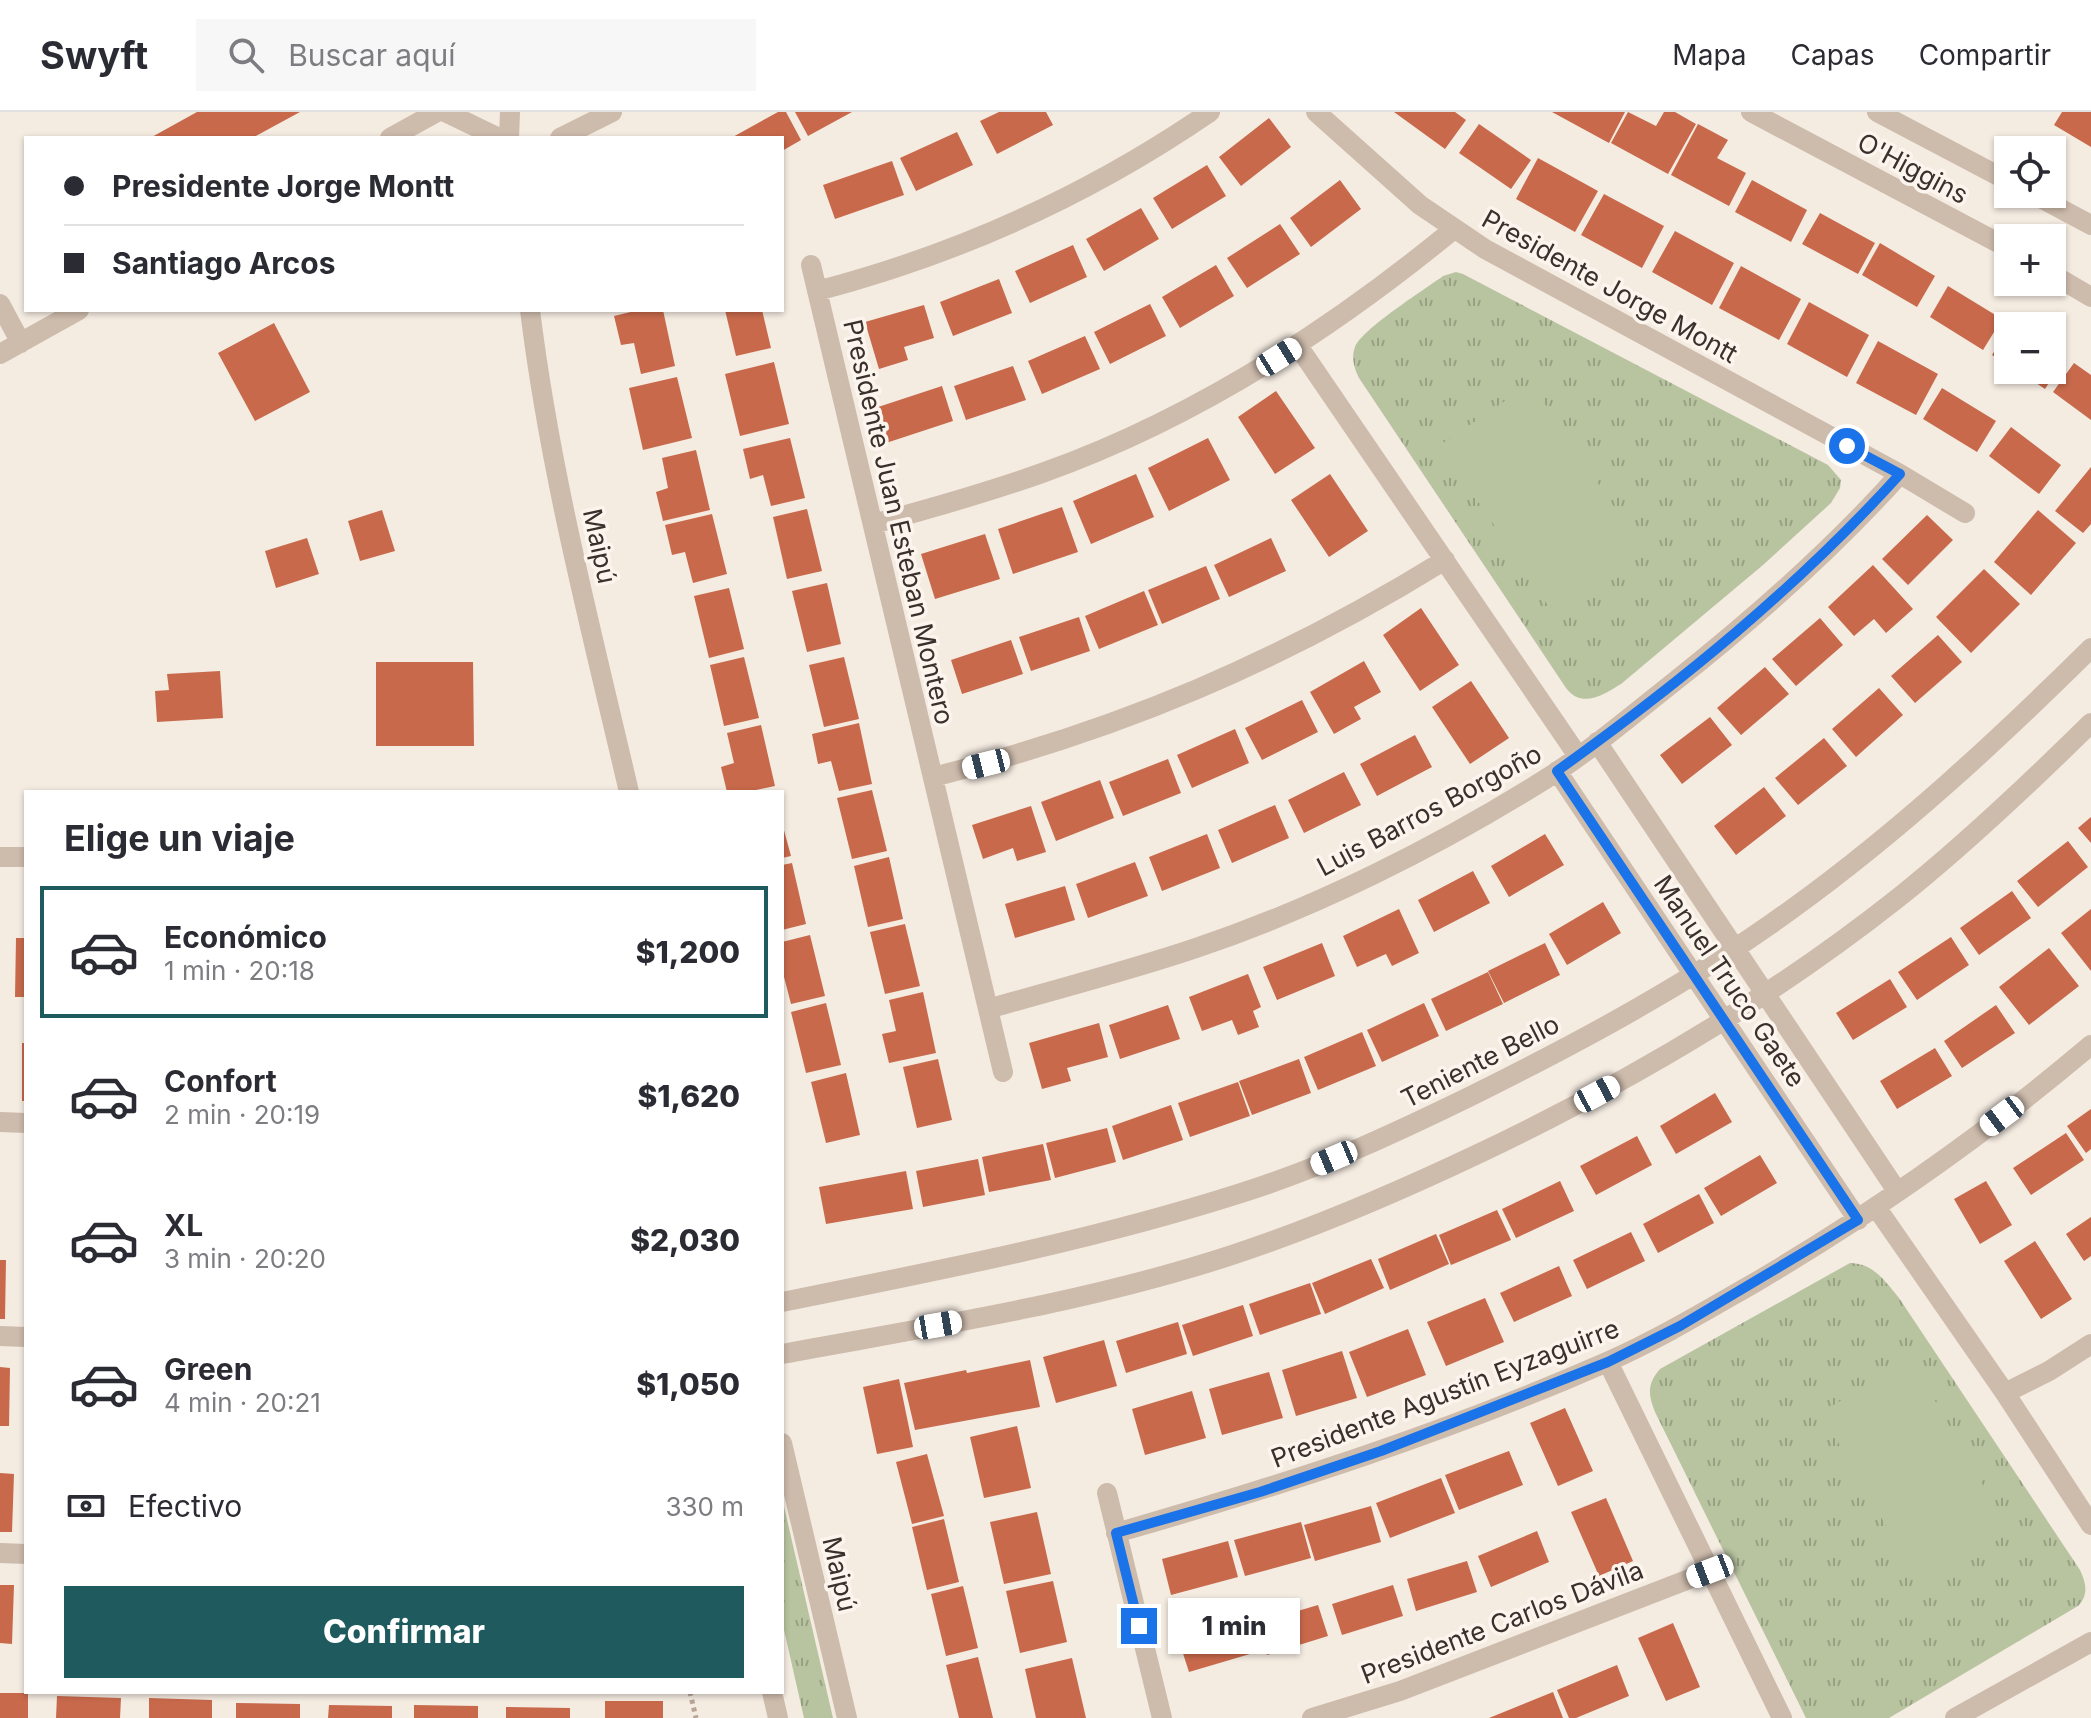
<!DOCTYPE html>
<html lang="es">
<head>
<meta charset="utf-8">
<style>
  body { margin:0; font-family:Inter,sans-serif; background:#f7f7f7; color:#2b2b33; height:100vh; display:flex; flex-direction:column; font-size:30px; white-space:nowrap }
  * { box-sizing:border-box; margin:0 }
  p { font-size:26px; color:#7c7c81 }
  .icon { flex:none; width:44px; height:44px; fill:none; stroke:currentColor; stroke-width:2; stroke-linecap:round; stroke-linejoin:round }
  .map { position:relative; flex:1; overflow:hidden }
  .panel { position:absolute; left:24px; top:678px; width:760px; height:904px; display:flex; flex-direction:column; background:#fff; border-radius:0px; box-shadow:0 2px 6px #0004 }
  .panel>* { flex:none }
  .banner { position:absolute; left:24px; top:24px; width:760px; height:176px; border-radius:0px; box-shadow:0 2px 6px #0004; display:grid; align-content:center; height:176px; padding:0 40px; background:#fff }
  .controls { position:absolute; left:1994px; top:24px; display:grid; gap:16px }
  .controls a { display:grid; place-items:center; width:72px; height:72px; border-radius:0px; background:#fff; box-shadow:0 2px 6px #0004; font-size:40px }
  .end { position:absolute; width:36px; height:36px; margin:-18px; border:10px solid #1a73e8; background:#fff; box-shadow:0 0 0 4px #fff }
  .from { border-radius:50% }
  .bubble { position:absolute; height:56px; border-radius:0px; background:#fff; box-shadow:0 2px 6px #0004; font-size:26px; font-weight:800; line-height:56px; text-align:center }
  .car { position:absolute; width:24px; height:48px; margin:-24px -12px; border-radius:10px; box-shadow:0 0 6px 2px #0007; background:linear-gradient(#fff 24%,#345 0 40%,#fff 0 76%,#345 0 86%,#fff 0) }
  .banner b { display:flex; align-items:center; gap:28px; height:76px; font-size:30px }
  .banner b+b { border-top:2px solid #e1e1e2 }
  .banner i { width:20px; height:20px; background:#2b2b33 }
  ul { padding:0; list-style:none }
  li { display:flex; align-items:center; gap:24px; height:132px; margin:0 16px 12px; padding:0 24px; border:4px solid transparent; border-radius:0px }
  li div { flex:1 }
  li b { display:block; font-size:30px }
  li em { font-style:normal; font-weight:800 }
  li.current { border-color:#1f5a5e }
  li>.icon { width:72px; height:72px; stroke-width:1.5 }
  h2 { padding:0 40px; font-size:36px; line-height:96px }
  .pay { display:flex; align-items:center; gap:20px; height:88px; padding:0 40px; font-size:30px }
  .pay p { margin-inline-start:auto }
  .primary-button { display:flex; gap:16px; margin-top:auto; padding:16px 40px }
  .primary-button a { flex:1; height:92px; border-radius:0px; background:#1f5a5e; color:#fff; font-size:32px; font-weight:800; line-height:92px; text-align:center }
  header { display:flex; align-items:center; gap:48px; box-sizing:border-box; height:112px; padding:0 40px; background:#fff; border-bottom:2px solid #e1e1e2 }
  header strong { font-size:38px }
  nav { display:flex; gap:44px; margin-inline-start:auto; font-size:28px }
  .search { width:560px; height:72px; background:#f7f7f7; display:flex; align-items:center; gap:20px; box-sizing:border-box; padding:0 28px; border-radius:0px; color:#7c7c81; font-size:30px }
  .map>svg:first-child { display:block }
</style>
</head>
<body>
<header>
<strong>Swyft</strong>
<div class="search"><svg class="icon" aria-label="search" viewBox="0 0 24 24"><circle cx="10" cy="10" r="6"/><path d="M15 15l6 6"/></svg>Buscar aquí</div>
<nav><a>Mapa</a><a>Capas</a><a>Compartir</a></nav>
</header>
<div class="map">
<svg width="2091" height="1606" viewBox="0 0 2091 1606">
  <defs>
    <pattern id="grass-tufts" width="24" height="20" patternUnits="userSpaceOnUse" patternTransform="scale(2)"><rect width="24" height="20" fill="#b8c4a0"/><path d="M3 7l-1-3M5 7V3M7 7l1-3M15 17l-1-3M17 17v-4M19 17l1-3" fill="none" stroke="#97a083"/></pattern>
  </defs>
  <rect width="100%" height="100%" fill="#f4ebe1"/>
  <!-- grass -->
  <path fill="url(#grass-tufts)" d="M1456,160L1463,162L1828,353L1841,368L1840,376L1831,391L1763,453L1621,572C1603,583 1582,597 1566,576L1359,266C1354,256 1351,245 1355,235C1362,217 1424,178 1443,164Z
    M1850,1151C1873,1151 1885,1169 1899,1186L2080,1458C2086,1471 2089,1483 2078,1494L1889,1606H1806L1655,1300C1648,1282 1647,1272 1660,1257Z
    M782,1386L833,1606H804L782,1509Z"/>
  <!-- pitch -->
  <path fill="#b8c4a0" d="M1531,271L1640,434L1549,495L1440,333Z
    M1912,1248L2010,1421L1919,1472L1821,1300Z"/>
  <!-- building -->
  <path fill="#c8694b" d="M197,0H300L252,26H150Z
    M778,0H786L801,28L782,39V26H731Z
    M795,0H852L808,24Z
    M999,0H1046L1053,13L997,42L980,9Z
    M1394,0H1455L1466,8L1445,37Z
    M1552,0H1625L1609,31Z
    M1628,0L1656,14L1664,0H1675L1696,12L1668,62L1611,31Z
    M2062,0H2091V35L2054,13Z
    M1269,6L1291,35L1241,74L1219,45Z
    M1479,12L1531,48L1511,77L1459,41Z
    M1698,12L1728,28L1717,46L1746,61L1729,94L1671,63Z
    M957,20L973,53L916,79L900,46Z
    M1538,46L1598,79L1575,120L1516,87Z
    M892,49L904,83L835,107L823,73Z
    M1207,53L1226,84L1172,117L1153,86Z
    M1340,68L1361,97L1311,135L1290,106Z
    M1752,68L1807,98L1791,130L1735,100Z
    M1604,82L1664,114L1642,156L1581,123Z
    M1141,96L1159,127L1104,159L1086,127Z
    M1820,101L1875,131L1858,162L1802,132Z
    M1280,112L1300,142L1247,176L1227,146Z
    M1675,119L1734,151L1712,193L1652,160Z
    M1880,131L1935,164L1917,195L1862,163Z
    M1073,133L1087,165L1030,191L1015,159Z
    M1216,153L1234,184L1180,216L1162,185Z
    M1741,154L1801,187L1779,228L1719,196Z
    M999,167L1012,201L953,224L940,190Z
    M1948,174L2002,207L1983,238L1930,205Z
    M1809,190L1869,223L1847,265L1787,232Z
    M1150,192L1166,224L1110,252L1094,220Z
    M924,193L934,226L904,235L908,248L879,257L865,210Z
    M639,198H663L675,254L641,262L634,231L621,233L614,204Z
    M725,198H762L771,236L736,244Z
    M274,211L310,280L255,309L218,241Z
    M2008,218V253L1992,243Z
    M1085,224L1100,257L1042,282L1028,249Z
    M1878,229L1938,262L1916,303L1856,271Z
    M2052,238L2065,246L2045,277L2017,258H2052Z
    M774,250L789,312L740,324L725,262Z
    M2074,251L2091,263V308L2053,280Z
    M1013,254L1026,288L966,308L954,274Z
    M677,265L692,326L643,338L629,276Z
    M942,274L953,309L883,332L872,297Z
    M1942,276L1996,309L1977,340L1923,307Z
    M1276,279L1315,336L1275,362L1238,305Z
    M2011,315L2061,353L2039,382L1989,344Z
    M790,326L805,386L771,394L763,363L750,367L743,337Z
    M1208,326L1230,368L1169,399L1148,356Z
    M696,338L710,398L663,409L656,380L668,376L662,346Z
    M2091,355V412L2083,421L2055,399Z
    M1136,362L1154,405L1091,432L1073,389Z
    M1330,362L1368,419L1329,445L1291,388Z
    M1062,395L1078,440L1013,462L998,417Z
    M807,397L822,459L787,467L773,405Z
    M382,398L395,439L360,449L348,409Z
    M2038,398L2076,431L2031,483L1994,450Z
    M712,402L727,462L693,471L685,440L672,443L665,413Z
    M1927,403L1953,428L1908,473L1882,447Z
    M985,422L1000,467L935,487L921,442Z
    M307,426L319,462L276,476L265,439Z
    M1271,426L1286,459L1229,485L1214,453Z
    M1873,453L1913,497L1886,521L1874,507L1854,524L1828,495Z
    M1206,454L1220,487L1162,512L1148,478Z
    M1984,457L2020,492L1971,541L1936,505Z
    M827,471L841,532L807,540L792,479Z
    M729,476L744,537L709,546L694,484Z
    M1144,479L1158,513L1099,537L1085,504Z
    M1421,496L1459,553L1420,579L1383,523Z
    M1079,505L1090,539L1031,559L1019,525Z
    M1820,506L1843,533L1796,574L1772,547Z
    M1938,523L1962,550L1915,591L1891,564Z
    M1011,528L1023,562L962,582L951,548Z
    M744,545L759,606L724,614L710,553Z
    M844,545L859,607L824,615L809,553Z
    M1364,549L1381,580L1354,595L1361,607L1334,622L1310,580Z
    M376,550H473L474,634H376Z
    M1765,555L1789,582L1741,623L1717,596Z
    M220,559L223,606L157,610L155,579L169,578L167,562Z
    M1471,569L1509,626L1470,652L1432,595Z
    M1879,576L1903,603L1856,645L1832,617Z
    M1302,588L1318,620L1262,648L1245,616Z
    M1710,605L1732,633L1682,672L1660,643Z
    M859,611L872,672L839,679L831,649L818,652L812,622Z
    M761,613L775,674L747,680H727L721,655L734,651L727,621Z
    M1235,617L1249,651L1192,676L1177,643Z
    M1415,623L1432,655L1377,684L1360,652Z
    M1824,626L1847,654L1798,693L1775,666Z
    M1168,647L1181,681L1123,704L1109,670Z
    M1344,660L1361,693L1304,721L1288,688Z
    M1100,668L1114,706L1056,729L1041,690Z
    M1764,675L1786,704L1736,743L1714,714Z
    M872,678L887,739L852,747L837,686Z
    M1275,693L1289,726L1232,751L1218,718Z
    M1031,694L1046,740L1017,749L1013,736L983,747L972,713Z
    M2091,705V731L2078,716Z
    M782,711L791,744L782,746Z
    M1207,722L1220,756L1162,779L1149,745Z
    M1545,722L1564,753L1509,785L1491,754Z
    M2068,729L2088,755L2038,795L2017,769Z
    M889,745L903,807L868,815L854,754Z
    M1135,750L1148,784L1088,806L1076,772Z
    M792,751L806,812L782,818V753Z
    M1473,759L1490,791L1434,820L1418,788Z
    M1065,774L1075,808L1015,826L1005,792Z
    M2012,779L2031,806L1979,843L1960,816Z
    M1603,790L1621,821L1567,853L1549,822Z
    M1399,797L1419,841L1392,854L1386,842L1357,855L1343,824Z
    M2091,797V859L2061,821Z
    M905,812L920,874L885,882L870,820Z
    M810,823L825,884L791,892L782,857V830Z
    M1951,825L1969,853L1917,888L1898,860Z
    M16,826H26V885H15Z
    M1322,831L1335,864L1277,888L1263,855Z
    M1545,831L1560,863L1504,891L1488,859Z
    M2049,836L2079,874L2029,913L1999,875Z
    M1488,860L1503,892L1446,919L1431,887Z
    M1248,862L1261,895L1253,899L1259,915L1238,923L1232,908L1202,919L1189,885Z
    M1890,867L1907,895L1853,928L1836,901Z
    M923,880L936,941L889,951L882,922L896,919L889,888Z
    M826,891L841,953L806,961L791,900Z
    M1424,891L1439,924L1382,950L1367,918Z
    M1168,893L1180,927L1120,947L1109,913Z
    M1996,893L2015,921L1962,956L1944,929Z
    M1099,911L1108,945L1067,956L1071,969L1042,977L1029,931Z
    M1362,920L1376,954L1318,978L1304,945Z
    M22,931H26V989H22Z
    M1935,936L1952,964L1897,997L1880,969Z
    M938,947L952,1008L917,1016L903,955Z
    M1299,947L1311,981L1252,1003L1239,969Z
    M846,961L860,1023L826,1031L811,970Z
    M1238,970L1250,1004L1190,1025L1178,991Z
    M1715,981L1732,1010L1676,1042L1660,1014Z
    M1171,993L1183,1028L1123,1048L1112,1014Z
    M2091,997V1037L2086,1041L2067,1014Z
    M1107,1016L1116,1050L1055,1066L1046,1031Z
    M2066,1021L2084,1048L2031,1083L2013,1056Z
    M1637,1024L1652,1053L1596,1083L1580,1054Z
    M1043,1032L1051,1068L989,1080L982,1045Z
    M1760,1043L1777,1071L1721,1104L1704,1076Z
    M978,1047L985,1083L923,1095L916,1059Z
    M906,1059L913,1097L826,1112L819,1075Z
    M1560,1069L1574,1099L1516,1126L1502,1097Z
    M1986,1069L2012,1113L1980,1132L1954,1087Z
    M1699,1082L1714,1111L1658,1141L1643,1112Z
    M1497,1098L1511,1128L1451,1153L1439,1123Z
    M2091,1105V1144L2084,1149L2066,1122Z
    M1631,1120L1645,1149L1587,1177L1573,1148Z
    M1436,1122L1449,1152L1390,1178L1378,1147Z
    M2035,1129L2072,1187L2041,1207L2004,1149Z
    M1371,1147L1384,1176L1325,1202L1312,1171Z
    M0,1148H6L5,1207H0Z
    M1559,1154L1572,1184L1514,1210L1500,1181Z
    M1310,1171L1321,1202L1260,1223L1249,1192Z
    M1485,1186L1504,1230L1446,1254L1427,1210Z
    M1243,1193L1253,1224L1193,1244L1182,1213Z
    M1178,1210L1187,1242L1126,1261L1116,1229Z
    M1408,1217L1426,1263L1367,1285L1349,1240Z
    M1104,1228L1117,1274L1056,1291L1043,1245Z
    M1342,1239L1357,1286L1296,1304L1282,1258Z
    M1030,1248L1040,1295L915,1318L904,1271L966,1258L967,1261Z
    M0,1255L10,1256L9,1314H0Z
    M1269,1260L1283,1306L1222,1323L1209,1277Z
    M899,1267L913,1335L877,1342L863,1275Z
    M1192,1279L1206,1326L1145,1343L1132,1297Z
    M1565,1296L1593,1359L1558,1374L1530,1311Z
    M1017,1314L1031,1376L984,1386L970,1325Z
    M1509,1339L1523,1373L1459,1398L1445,1363Z
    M927,1342L944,1404L912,1412L896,1350Z
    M0,1361L14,1362L12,1420H0Z
    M1441,1366L1455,1401L1390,1426L1376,1391Z
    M1606,1386L1633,1449L1599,1464L1571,1400Z
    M1371,1394L1381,1430L1315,1449L1304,1413Z
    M1037,1400L1051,1462L1004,1472L990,1410Z
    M944,1407L959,1470L927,1478L912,1415Z
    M1301,1410L1311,1446L1245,1464L1234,1428Z
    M1537,1419L1549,1450L1491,1475L1478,1444Z
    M1228,1429L1238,1465L1171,1483L1162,1447Z
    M1467,1449L1477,1480L1416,1499L1407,1467Z
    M1053,1469L1067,1530L1020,1541L1006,1479Z
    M0,1473H14L12,1532L0,1531Z
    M1393,1473L1403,1504L1342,1523L1332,1492Z
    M963,1474L978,1536L946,1544L931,1482Z
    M1318,1493L1328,1524L1267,1543L1257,1511Z
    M1240,1509L1250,1542L1189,1560L1179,1529Z
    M1673,1511L1700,1575L1666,1589L1638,1526Z
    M978,1545L993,1606H959L946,1553Z
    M1072,1546L1086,1606H1036L1025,1557Z
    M1617,1553L1629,1584L1576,1606H1569L1557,1578Z
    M1553,1580L1563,1606H1489Z
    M0,1581H28V1606H0Z
    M57,1584L121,1586L120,1606H56Z
    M149,1586L212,1588V1606H149Z
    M605,1589H663V1606H605Z
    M236,1591L300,1592V1606H236Z
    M329,1593L392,1594V1606H328Z
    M414,1593L478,1594V1606H414Z
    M506,1595L570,1596V1606H506Z"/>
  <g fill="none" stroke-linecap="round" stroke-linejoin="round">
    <!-- path -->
    <path stroke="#b9a596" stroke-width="5" stroke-dasharray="4 4" stroke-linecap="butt" d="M690,1580L696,1606"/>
    <!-- minor -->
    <path stroke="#cdbbac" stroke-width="20" d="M445,0L499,26
      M1316,0L1420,93L1485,137L1900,362L1965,401
      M1751,0L2008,136
      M1877,0L2008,69
      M390,26L437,0
      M509,26L510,0
      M560,26L612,0
      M2033,82L2091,113
      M811,153L1003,960
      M2052,162L2091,185
      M817,179C959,142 1089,83 1210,0
      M0,192L21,231
      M530,198C550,361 592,521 629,680
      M1298,234L1578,644
      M0,242L79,198
      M873,412C929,397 986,381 1042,361C1194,307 1330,219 1454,117
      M1597,630L1897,1079
      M1557,659L1858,1108
      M933,665C1120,618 1280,550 1445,448
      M988,897C1057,877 1128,859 1196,836C1315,796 1437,735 1544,668C1589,640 1631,604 1674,570C1755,506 1831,439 1900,362
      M0,1010L26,1011
      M1876,1095L2005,1281L2091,1413
      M782,1190C936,1159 1091,1129 1241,1081C1320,1056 1395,1021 1469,985C1580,930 1692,870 1792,797C1900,719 1997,629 2091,536
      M0,1224L26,1225
      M782,1242C933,1214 1086,1191 1232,1143C1317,1115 1400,1079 1480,1041C1629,970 1768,889 1898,786C1965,733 2030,671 2091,611
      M1608,1250L1782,1606
      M2005,1281L2049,1259L2091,1232
      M1107,1381L1162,1606
      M1116,1421C1283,1373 1448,1320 1607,1250C1659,1227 1707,1198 1756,1170C1874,1100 1987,1021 2091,933
      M0,1441L26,1442
      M1312,1606L1400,1579L1710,1459
      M1955,1606L2091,1530"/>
    <!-- tertiary -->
    <path stroke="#cdbbac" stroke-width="20" d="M0,745H26
      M782,1331L847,1606
      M772,1580L778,1606"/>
  </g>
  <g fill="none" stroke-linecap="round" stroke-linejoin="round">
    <!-- route -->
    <path stroke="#1a73e8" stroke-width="10" d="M1139,1514L1116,1421L1260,1380L1381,1339L1608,1250L1680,1214L1858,1108L1557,659C1680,571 1798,475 1900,362L1847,334"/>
  </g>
  <g text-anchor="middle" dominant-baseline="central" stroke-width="7" stroke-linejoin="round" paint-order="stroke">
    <!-- street labels -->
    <g font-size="26" fill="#3b302b" stroke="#fbf5ee">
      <text transform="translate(1913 56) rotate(28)">O'Higgins</text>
      <text transform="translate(1610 174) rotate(29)">Presidente Jorge Montt</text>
      <text transform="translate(899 410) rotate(77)">Presidente Juan Esteban Montero</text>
      <text transform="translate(600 434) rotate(78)">Maipú</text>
      <text transform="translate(1429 698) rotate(-28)">Luis Barros Borgoño</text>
      <text transform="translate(1730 869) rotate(56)">Manuel Truco Gaete</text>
      <text transform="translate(1480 949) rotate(-27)">Teniente Bello</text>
      <text transform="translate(1445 1281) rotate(-21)">Presidente Agustín Eyzaguirre</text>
      <text transform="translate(840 1462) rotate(77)">Maipú</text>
      <text transform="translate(1502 1510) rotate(-21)">Presidente Carlos Dávila</text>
    </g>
  </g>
</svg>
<div class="controls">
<a><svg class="icon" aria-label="locate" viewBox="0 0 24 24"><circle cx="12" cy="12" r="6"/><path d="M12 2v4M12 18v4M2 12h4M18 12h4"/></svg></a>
<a>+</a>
<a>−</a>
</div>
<i class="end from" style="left:1847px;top:334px"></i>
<i class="end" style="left:1139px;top:1514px"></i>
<div class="bubble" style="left:1168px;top:1486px;width:132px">1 min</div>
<i class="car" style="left:1279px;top:245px;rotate:58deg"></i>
<i class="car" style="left:986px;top:652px;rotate:256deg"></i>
<i class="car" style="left:1597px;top:982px;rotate:62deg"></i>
<i class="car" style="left:2002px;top:1004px;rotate:233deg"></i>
<i class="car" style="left:1334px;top:1046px;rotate:247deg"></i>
<i class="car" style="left:938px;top:1213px;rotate:80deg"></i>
<i class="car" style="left:1710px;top:1459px;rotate:249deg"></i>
<div class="banner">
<b><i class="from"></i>Presidente Jorge Montt</b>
<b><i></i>Santiago Arcos</b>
</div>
<section class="panel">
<h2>Elige un viaje</h2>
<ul>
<li class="current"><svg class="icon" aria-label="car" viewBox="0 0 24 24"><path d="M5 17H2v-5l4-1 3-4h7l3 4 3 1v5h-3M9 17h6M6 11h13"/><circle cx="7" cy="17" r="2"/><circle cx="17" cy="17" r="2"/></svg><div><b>Económico</b><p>1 min · 20:18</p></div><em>$1,200</em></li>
<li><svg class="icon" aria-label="car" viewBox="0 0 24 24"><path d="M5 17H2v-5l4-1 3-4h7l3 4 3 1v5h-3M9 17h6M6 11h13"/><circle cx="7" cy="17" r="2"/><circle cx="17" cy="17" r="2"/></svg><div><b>Confort</b><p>2 min · 20:19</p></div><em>$1,620</em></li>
<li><svg class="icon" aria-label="car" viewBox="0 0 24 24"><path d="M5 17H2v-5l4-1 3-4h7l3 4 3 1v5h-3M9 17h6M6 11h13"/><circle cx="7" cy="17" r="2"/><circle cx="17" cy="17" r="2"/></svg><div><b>XL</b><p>3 min · 20:20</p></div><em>$2,030</em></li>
<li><svg class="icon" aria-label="car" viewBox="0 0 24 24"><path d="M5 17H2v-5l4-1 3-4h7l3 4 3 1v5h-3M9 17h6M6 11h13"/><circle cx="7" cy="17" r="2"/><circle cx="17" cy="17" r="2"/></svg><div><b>Green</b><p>4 min · 20:21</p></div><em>$1,050</em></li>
</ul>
<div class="pay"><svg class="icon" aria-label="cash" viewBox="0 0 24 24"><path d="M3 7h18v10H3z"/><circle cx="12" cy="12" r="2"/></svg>Efectivo<p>330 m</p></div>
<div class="primary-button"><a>Confirmar</a></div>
</section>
</div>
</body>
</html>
